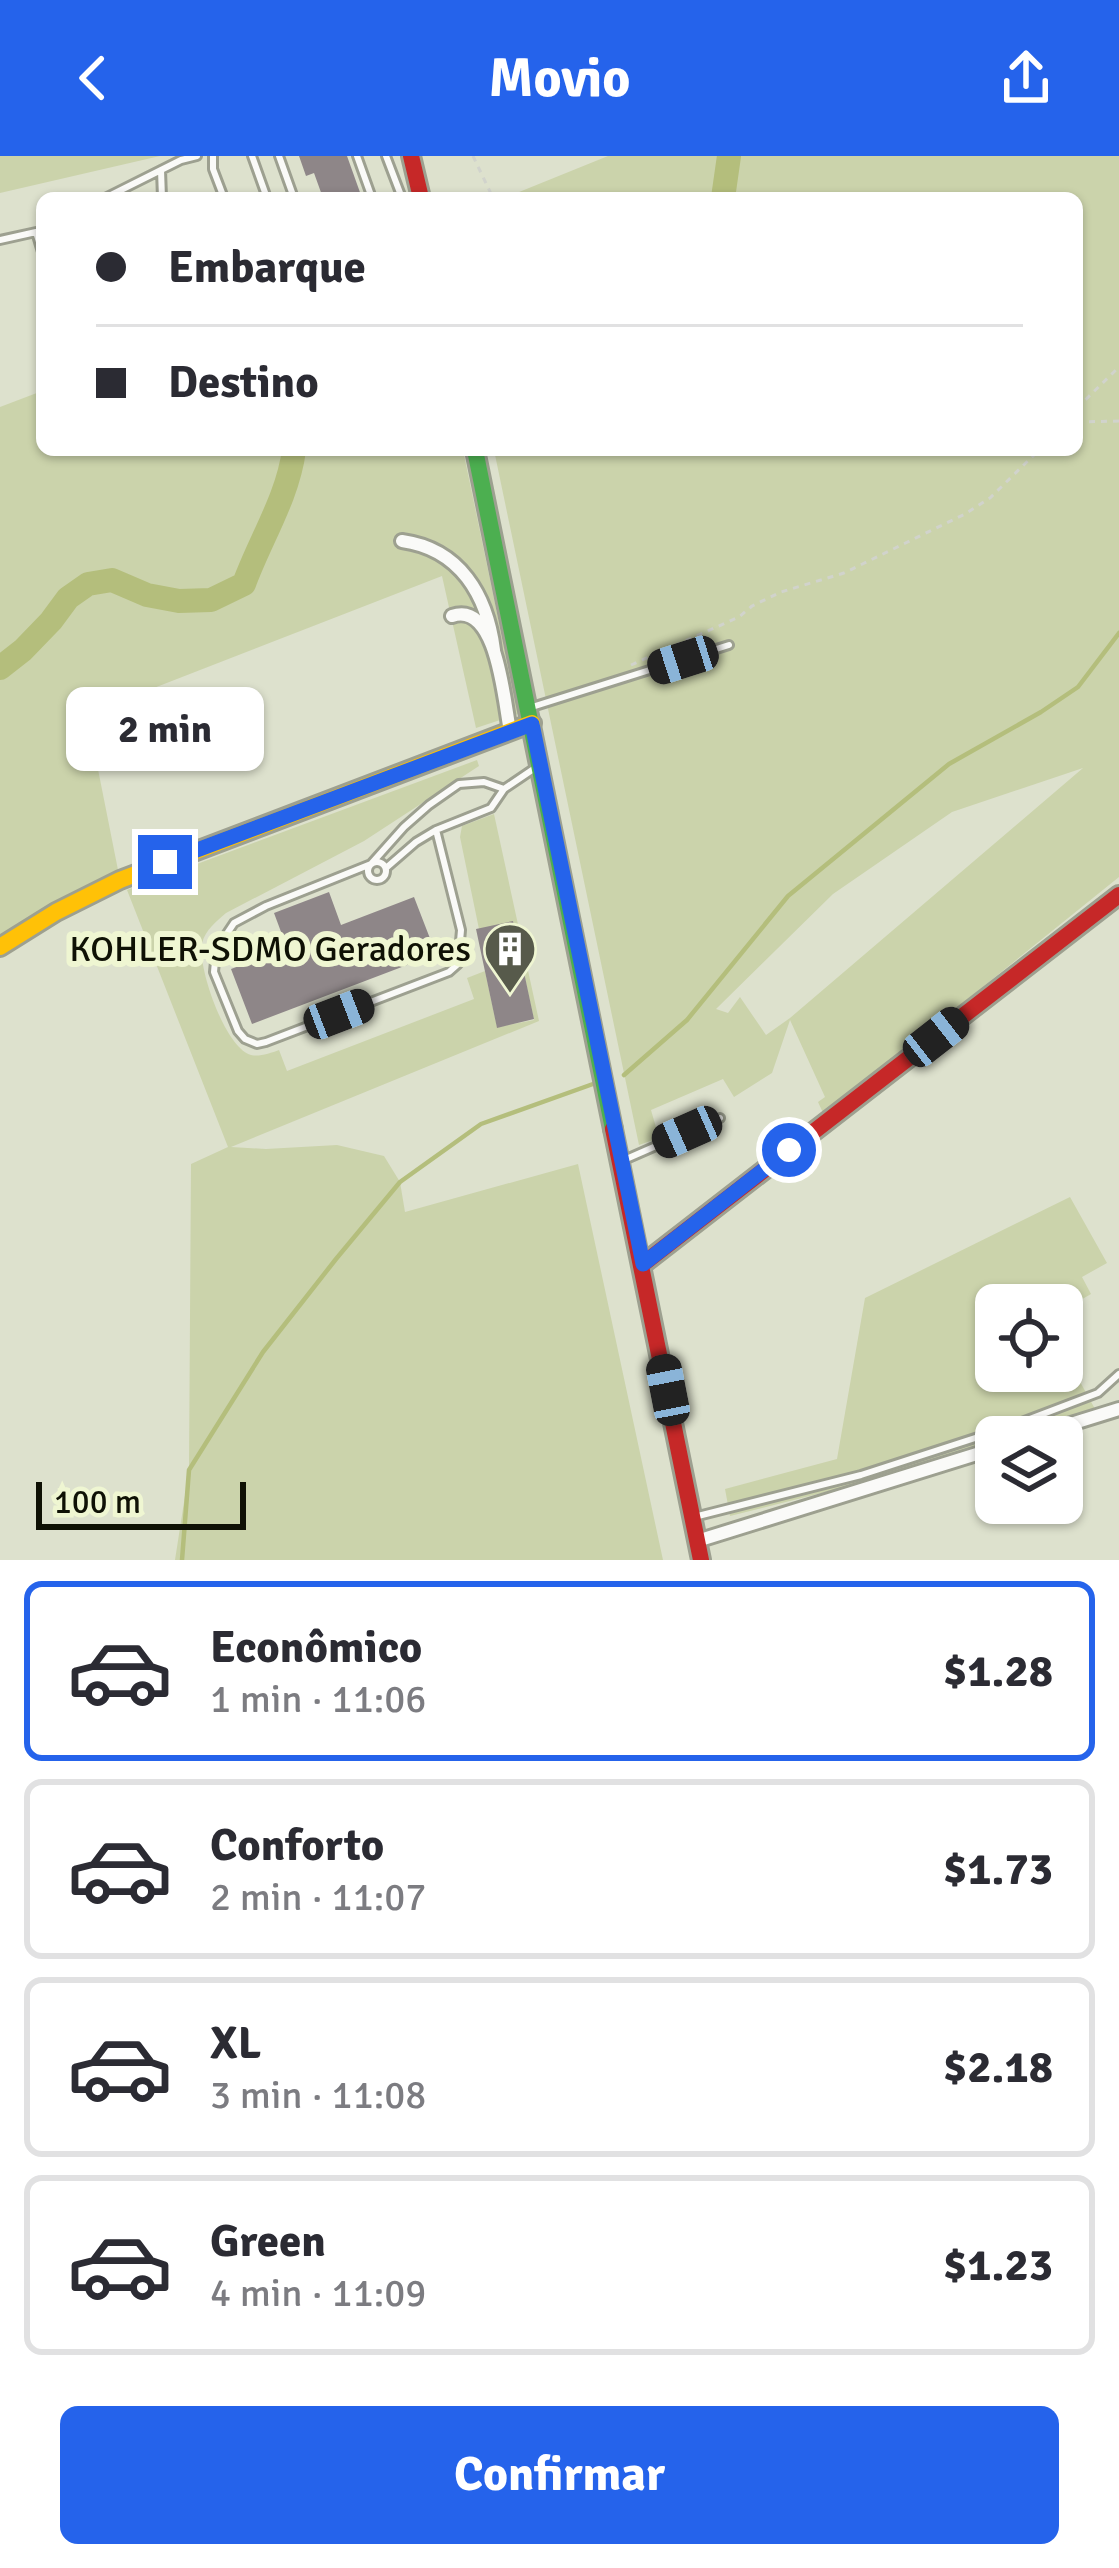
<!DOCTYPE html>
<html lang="pt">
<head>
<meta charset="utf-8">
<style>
  body { margin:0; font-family:Signika,sans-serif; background:#f7f7f7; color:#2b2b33; height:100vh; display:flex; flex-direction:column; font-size:45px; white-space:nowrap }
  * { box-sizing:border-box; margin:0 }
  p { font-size:39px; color:#7c7c81 }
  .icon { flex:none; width:66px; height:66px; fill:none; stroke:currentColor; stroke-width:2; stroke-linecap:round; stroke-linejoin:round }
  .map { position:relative; height:1404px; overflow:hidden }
  .side { display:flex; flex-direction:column; background:#fff; flex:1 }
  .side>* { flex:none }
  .guide { position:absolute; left:36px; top:36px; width:1047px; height:264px; border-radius:18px; box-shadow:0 3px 9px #0004; display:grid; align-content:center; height:264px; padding:0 60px; background:#fff }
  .tools { position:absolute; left:975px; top:1128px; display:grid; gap:24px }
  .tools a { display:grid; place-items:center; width:108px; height:108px; border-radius:18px; background:#fff; box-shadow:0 3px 9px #0004; font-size:60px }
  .scale { position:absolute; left:36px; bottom:30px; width:210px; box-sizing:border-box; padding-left:12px; border:6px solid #0f1105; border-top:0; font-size:33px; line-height:42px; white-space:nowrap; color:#0f1105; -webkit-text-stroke:9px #eff6d2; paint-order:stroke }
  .end { position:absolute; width:54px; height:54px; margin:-27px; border:15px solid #2563eb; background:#fff; box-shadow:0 0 0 6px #fff }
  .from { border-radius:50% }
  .bubble { position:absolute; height:84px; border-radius:18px; background:#fff; box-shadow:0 3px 9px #0004; font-size:39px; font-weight:700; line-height:84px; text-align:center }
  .car { position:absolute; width:36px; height:72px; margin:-36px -18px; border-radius:15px; box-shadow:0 0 9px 3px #0007; background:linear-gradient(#222 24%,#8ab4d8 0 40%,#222 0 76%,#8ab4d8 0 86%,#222 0) }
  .guide b { display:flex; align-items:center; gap:42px; height:114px; font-size:45px }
  .guide b+b { border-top:3px solid #e1e1e2 }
  .guide i { width:30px; height:30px; background:#2b2b33 }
  ul { padding:21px 0 0; list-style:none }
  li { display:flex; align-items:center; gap:36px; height:180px; margin:0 24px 18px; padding:0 36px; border:6px solid #e1e1e2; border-radius:18px }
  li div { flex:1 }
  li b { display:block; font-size:45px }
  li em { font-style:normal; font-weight:700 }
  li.active { border-color:#2563eb }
  li>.icon { width:108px; height:108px; stroke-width:1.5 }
  .button { display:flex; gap:24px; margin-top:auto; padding:24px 60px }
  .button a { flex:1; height:138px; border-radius:18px; background:#2563eb; color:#fff; font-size:48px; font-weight:700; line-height:138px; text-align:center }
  header { display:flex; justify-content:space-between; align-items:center; height:156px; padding:0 60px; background:#2563eb; color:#fff; font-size:54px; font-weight:700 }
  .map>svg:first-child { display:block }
</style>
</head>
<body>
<header><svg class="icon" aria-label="back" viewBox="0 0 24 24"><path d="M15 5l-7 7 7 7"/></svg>Movio<svg class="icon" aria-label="share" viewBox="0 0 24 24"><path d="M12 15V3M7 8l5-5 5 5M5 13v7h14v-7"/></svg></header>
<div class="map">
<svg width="1119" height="1404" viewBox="0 0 1119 1404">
  <rect width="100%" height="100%" fill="#dde1cd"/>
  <!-- green -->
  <path fill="#cbd3ab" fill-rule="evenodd" d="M0,0H160L0,37Z
    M608,0H1119V721L824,959L818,946L825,941L790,864L772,917L734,941L723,923L651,954L659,982L639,989L494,294H1077V42H504ZM1083,612L790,862L766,879L740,841L728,857L716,853L833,738L952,656Z
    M42,235V294H463L518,558L476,572L442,420L87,558L120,724L0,791V251Z
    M477,604L479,610L364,685L226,757C216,766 206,773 202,787C197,810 225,892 251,899C259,901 271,897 279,894L287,915L474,843L467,822L485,815L497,871L534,864L513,766L479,773L460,681L462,670L494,658L539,865L231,991L266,993L337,989L384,1000L400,1026L405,1056L578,1008L663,1404H175L189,1314L191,1008L228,991L127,734Z
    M1070,1041L1107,1107L1082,1121L1091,1138L1062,1155V1149H996V1215H1062V1193L1095,1253L1007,1281H996V1285L881,1322L730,1360L725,1333L837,1303L865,1142Z"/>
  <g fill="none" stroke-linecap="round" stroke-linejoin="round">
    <!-- stream -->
    <path stroke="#b4be7c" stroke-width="4.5" d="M624,919L687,864L788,740L949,608L1041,556L1078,531L1119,477
      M182,1404L189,1314L263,1196L336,1103L400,1026L481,968L593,928"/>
    <!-- river -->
    <path stroke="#b4be7c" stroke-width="24" d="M723,42L729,0
      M0,512L23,494L51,465L68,442L88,428L112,424L147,439L179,445L211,444L244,428C260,384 288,341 294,294"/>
  </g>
  <!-- building -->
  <path fill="#8e8688" d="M299,0H347L362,42H323L314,17L306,20Z
    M329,736L341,769L414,741L436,798L252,868L231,813L287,792L274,757Z
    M513,765L534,863L497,872L476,773Z"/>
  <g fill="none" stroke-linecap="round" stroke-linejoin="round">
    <!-- lane casing -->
    <g stroke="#9da090" stroke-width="12">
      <path id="lane" d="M213,0V13L224,42
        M252,0L267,42
        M279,0L294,42
        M357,0L372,42
        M386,0L402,42
        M161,14L162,42
        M105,42L181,4L197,0
        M0,84L36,76L42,96
        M532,551L729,489
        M436,674L461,774L458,808L449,816L266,886L257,888L245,883L238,875L214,816L216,794L234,767L266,750L371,708L404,671L429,649L459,628L484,626L504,633
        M368 715a9 9 0 1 1 18 0a9 9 0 1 1-18 0Z
        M386,712L416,686L436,674L491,652L504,633L535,612
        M624,1004L720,962
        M698,1360L861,1319L1006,1272L1098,1237L1119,1218"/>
    </g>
    <!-- street casing -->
    <g stroke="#9da090" stroke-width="18">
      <path id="street" d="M402,385C460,393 487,439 494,494
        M452,460C497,444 504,545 510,575
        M1029,1281L1119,1253
        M697,1385L996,1292"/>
    </g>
    <!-- fast casing -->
    <g stroke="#9da090" stroke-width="22">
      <path id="fast" d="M475,294L613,973"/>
    </g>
    <!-- slow casing -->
    <g stroke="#9da090" stroke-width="22">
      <path id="slow" d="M0,791L56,756L120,724L532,567"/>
    </g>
    <!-- jam casing -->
    <g stroke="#9da090" stroke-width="22">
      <path id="jam" d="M411,0L421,42
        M613,973L701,1404
        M643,1108L1119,739"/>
    </g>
    <!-- path -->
    <path stroke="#d1d3cc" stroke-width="3" stroke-dasharray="6 6" stroke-linecap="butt" d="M473,0L493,42
      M1077,252L1119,211
      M1077,266L1119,265
      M631,509L739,461L752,450L781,436L844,417L965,358L990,342L1039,294"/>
    <!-- lane -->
    <use href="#lane" stroke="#fafaf8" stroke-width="6"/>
    <!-- street -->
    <use href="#street" stroke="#fafaf8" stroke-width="12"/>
    <!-- fast -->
    <use href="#fast" stroke="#4caf50" stroke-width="16"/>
    <!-- slow -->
    <use href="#slow" stroke="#ffc107" stroke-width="16"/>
    <!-- jam -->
    <use href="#jam" stroke="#c62828" stroke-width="16"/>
  </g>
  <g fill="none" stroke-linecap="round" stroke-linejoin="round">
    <!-- route -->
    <path stroke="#2563eb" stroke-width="15" d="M165,706L532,568L643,1108L789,994"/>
  </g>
  <!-- icons -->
  <defs>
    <g id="building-pin" transform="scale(2.7)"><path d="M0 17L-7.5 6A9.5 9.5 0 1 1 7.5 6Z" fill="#575a4b" stroke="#eff6d2"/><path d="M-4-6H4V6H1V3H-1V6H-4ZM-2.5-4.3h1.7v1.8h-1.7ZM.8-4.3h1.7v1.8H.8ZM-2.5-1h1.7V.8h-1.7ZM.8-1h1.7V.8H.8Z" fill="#fff"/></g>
  </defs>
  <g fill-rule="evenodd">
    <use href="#building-pin" x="510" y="793"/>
  </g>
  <g text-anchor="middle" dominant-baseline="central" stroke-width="12" stroke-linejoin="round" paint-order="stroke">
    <!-- poi labels -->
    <g font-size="36" fill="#0f1105" stroke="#eff6d2" text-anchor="end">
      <text x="471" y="793">KOHLER-SDMO Geradores</text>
    </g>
  </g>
</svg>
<div class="tools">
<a><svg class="icon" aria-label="locate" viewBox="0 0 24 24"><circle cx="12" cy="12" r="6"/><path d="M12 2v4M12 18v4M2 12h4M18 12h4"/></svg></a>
<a><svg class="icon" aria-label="layers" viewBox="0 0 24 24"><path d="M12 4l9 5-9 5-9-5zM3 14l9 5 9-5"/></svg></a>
</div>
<div class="scale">100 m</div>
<i class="end from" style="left:789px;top:994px"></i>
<i class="end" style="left:165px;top:706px"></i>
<div class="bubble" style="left:66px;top:531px;width:198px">2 min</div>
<i class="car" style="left:683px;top:504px;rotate:252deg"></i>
<i class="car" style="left:339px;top:858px;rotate:69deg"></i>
<i class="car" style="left:936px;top:881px;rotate:52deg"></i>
<i class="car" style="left:687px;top:976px;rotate:246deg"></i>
<i class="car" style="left:668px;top:1234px;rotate:349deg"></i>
<div class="guide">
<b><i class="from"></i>Embarque</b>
<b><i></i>Destino</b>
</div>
</div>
<section class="side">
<ul>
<li class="active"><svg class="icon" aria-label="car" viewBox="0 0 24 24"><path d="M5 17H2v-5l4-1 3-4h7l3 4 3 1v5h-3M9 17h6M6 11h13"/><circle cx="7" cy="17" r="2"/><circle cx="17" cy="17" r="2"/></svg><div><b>Econômico</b><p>1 min · 11:06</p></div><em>$1.28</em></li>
<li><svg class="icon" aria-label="car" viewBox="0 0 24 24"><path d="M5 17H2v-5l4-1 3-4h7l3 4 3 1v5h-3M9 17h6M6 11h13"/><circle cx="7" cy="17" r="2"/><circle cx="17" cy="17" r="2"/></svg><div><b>Conforto</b><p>2 min · 11:07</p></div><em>$1.73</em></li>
<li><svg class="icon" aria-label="car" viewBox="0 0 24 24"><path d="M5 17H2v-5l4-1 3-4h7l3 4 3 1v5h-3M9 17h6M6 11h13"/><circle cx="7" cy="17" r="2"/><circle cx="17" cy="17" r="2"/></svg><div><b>XL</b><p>3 min · 11:08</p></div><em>$2.18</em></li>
<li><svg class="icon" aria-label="car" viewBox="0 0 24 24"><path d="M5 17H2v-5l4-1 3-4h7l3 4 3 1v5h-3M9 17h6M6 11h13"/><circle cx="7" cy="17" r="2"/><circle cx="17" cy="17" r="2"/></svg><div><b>Green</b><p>4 min · 11:09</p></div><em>$1.23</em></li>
</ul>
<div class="button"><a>Confirmar</a></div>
</section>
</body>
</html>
